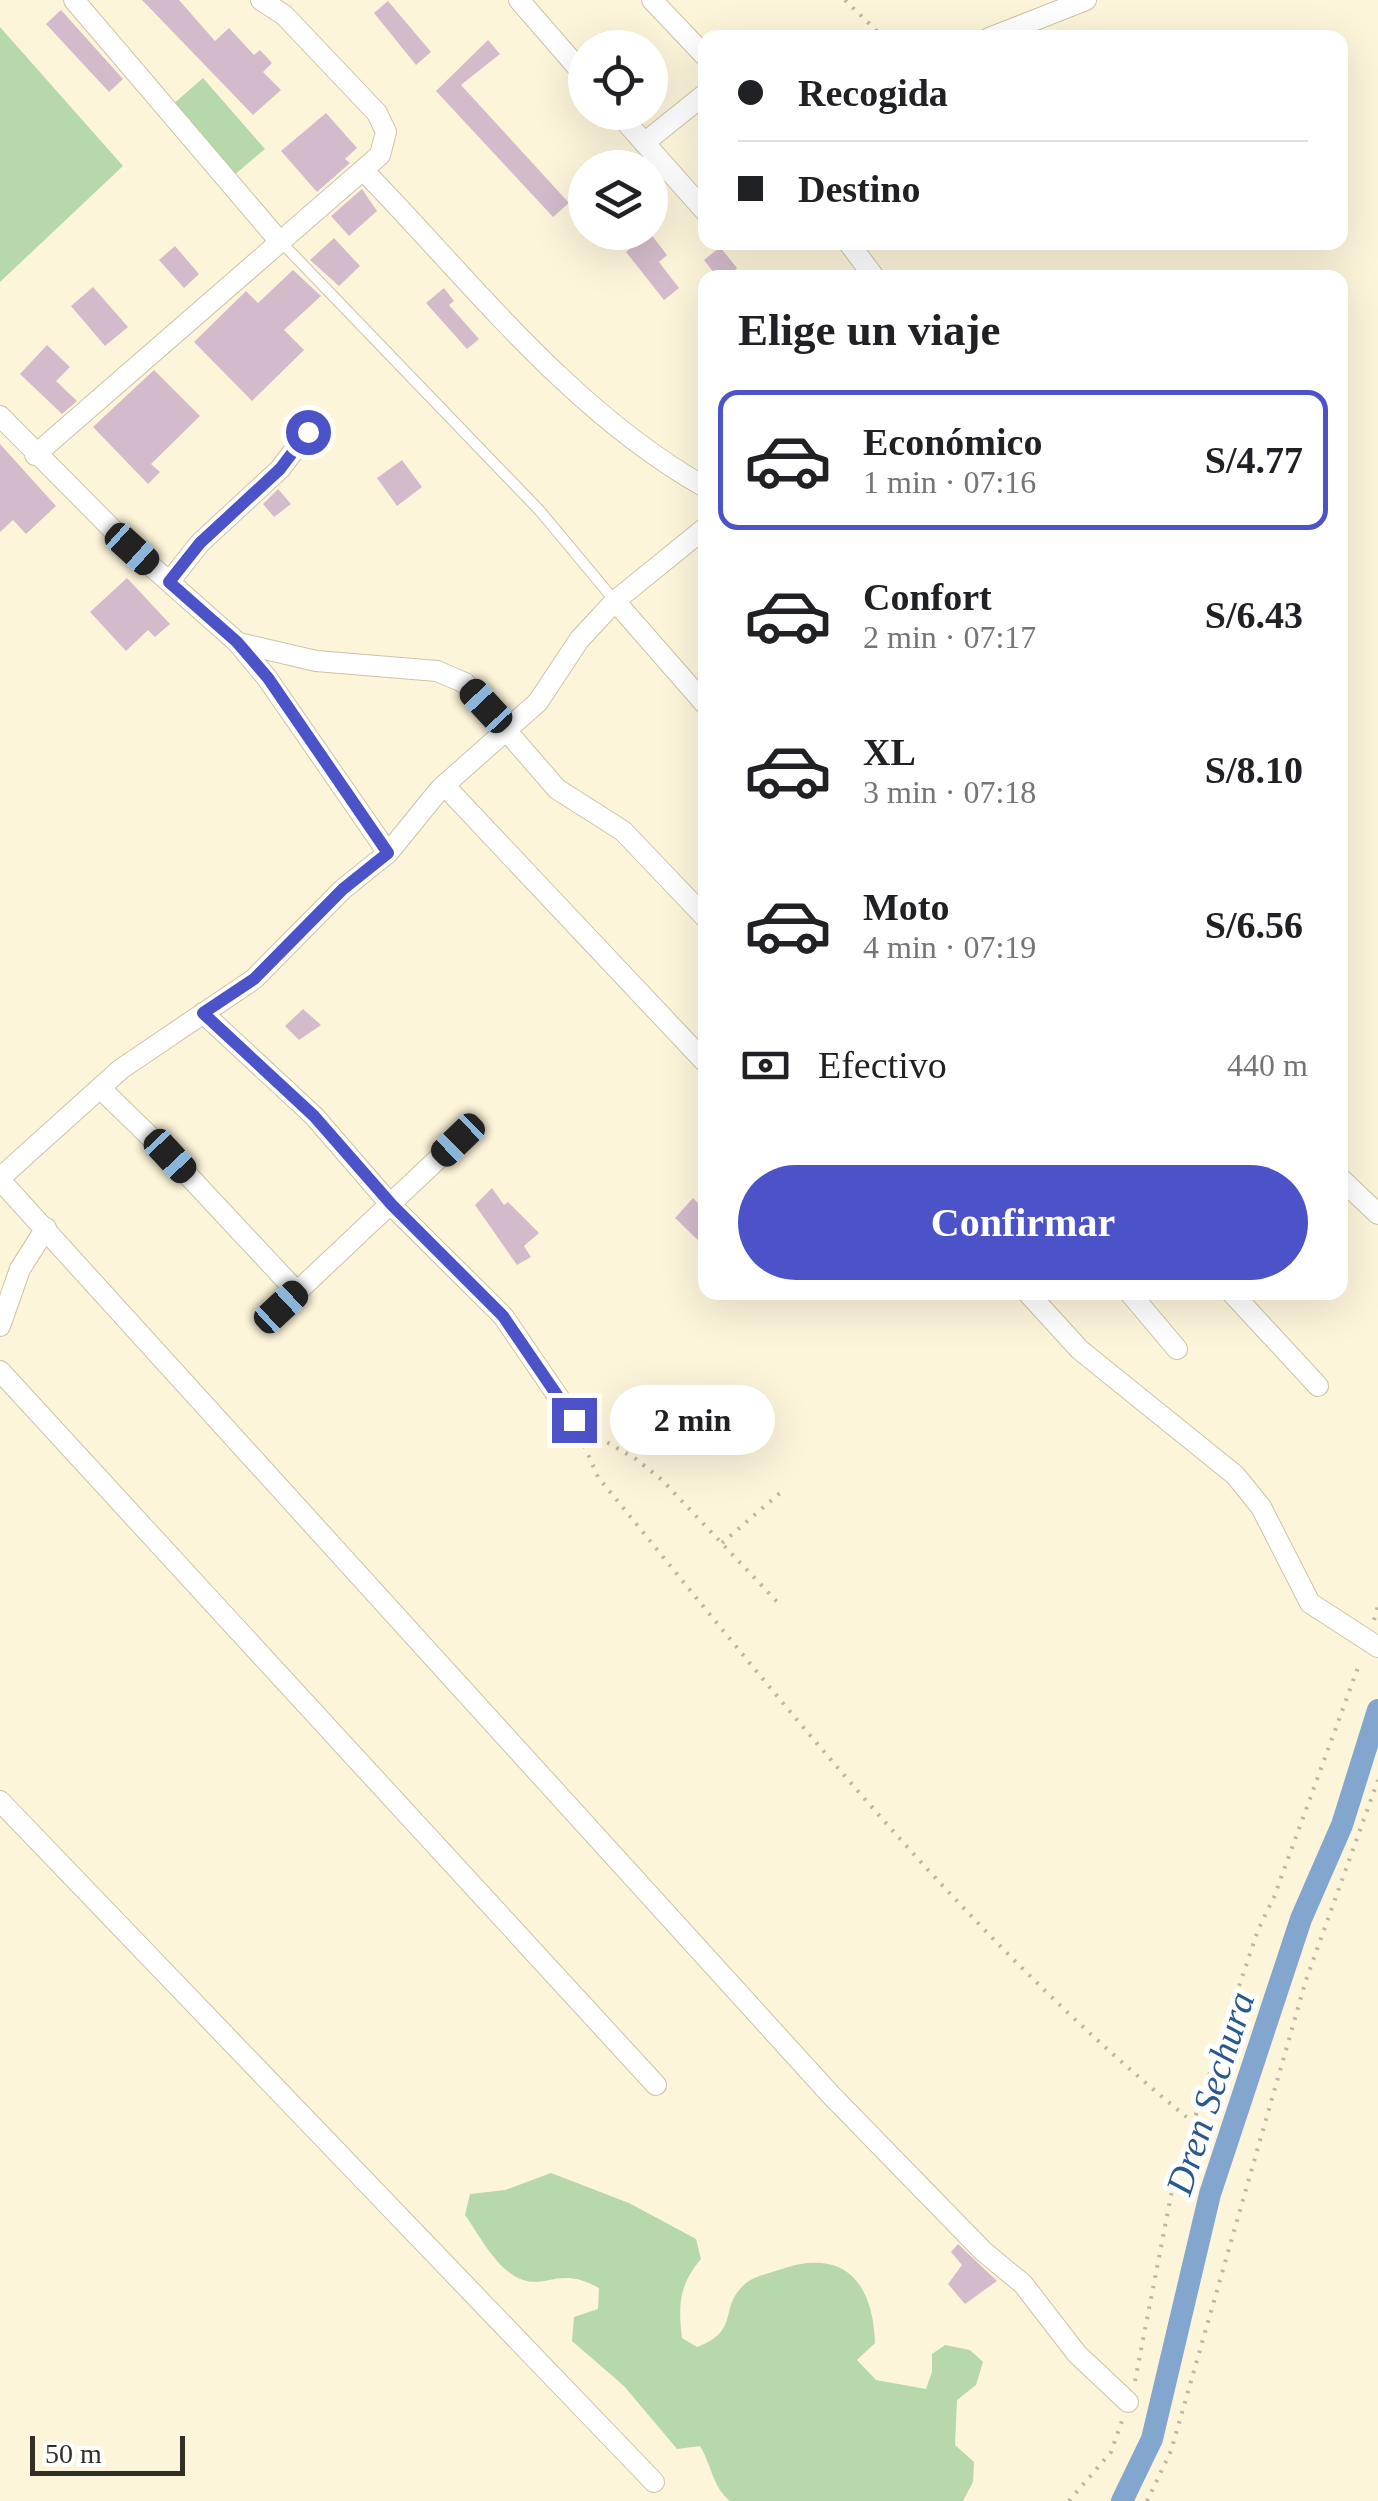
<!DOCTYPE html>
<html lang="es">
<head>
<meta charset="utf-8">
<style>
  body { margin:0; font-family:"Times New Roman",serif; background:#f2f2f2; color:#202124; height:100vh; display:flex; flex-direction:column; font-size:38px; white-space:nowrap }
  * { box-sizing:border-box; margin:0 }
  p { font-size:32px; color:#757577 }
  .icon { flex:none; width:55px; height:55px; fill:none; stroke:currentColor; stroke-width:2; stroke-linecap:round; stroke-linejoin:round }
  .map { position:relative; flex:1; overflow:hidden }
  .drawer { position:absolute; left:698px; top:270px; width:650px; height:1030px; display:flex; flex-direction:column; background:#fff; border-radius:20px; box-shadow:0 10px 40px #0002 }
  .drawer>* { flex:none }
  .top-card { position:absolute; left:698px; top:30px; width:650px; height:220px; border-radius:20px; box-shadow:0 10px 40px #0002; display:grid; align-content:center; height:220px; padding:0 40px; background:#fff }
  .controls { position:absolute; left:568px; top:30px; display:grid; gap:20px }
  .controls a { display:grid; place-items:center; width:100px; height:100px; border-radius:50%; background:#fff; box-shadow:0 10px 40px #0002; font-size:50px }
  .scale { position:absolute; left:30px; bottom:25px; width:155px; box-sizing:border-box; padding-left:10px; border:5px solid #322f25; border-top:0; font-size:28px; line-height:35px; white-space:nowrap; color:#322f25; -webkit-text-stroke:8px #fff; paint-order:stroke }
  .end { position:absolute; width:45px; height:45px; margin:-22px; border:12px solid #4c52c8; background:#fff; box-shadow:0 0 0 5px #fff }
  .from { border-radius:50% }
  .bubble { position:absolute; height:70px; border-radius:35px; background:#fff; box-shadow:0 10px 40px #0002; font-size:32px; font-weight:600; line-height:70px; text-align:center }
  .car { position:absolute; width:30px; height:60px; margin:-30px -15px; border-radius:12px; box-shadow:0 0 8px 2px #0007; background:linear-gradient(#222 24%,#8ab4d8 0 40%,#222 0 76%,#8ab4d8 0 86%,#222 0) }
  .top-card b { display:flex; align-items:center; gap:35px; height:95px; font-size:38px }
  .top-card b+b { border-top:2px solid #e0e0e0 }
  .top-card i { width:25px; height:25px; background:#202124 }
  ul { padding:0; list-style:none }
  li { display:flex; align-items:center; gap:30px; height:140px; margin:0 20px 15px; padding:0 20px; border:5px solid transparent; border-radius:20px }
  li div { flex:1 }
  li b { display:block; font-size:38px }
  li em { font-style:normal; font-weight:600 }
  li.selected { border-color:#4c52c8 }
  li>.icon { width:90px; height:90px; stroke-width:1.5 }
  h2 { padding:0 40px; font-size:45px; line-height:120px }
  .pay { display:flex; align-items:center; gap:25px; height:110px; padding:0 40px; font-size:38px }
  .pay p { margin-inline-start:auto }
  .cta { display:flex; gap:20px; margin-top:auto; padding:20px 40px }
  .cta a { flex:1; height:115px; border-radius:60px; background:#4c52c8; color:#fff; font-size:40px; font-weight:600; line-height:115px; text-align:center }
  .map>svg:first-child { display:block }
</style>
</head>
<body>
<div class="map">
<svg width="1378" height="2501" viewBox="0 0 1378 2501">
  <rect width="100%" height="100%" fill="#fdf5da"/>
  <!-- green -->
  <path fill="#b7d8ab" d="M0,27L123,166L0,282Z
    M203,78L265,149L233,176L171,106Z
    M551,2173L629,2203L696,2239L701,2259C679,2285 678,2305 682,2338L697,2347C742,2330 717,2308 746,2283C754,2276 771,2273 782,2269C845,2248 873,2283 875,2343L857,2360L876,2380L926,2389L932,2372V2354L945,2345L970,2350L983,2362L976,2385L957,2400L955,2445L974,2462L973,2482L963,2501H730C712,2486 712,2466 700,2446L677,2449L624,2386L572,2341L574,2317L598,2309L599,2288C561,2266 547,2288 523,2280C497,2271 480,2236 465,2215L470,2194L505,2190Z"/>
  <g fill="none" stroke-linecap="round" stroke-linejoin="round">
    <!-- canal -->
    <path stroke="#83a6cf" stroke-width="22" d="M1122,2501L1152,2439L1210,2194L1301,1919L1342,1825L1378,1710"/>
  </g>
  <!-- building -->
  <path fill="#d4bbcc" d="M142,0H179L215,41L229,28L254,55L260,50L272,63L263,72L281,90L253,115Z
    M388,1L431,52L416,65L374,13Z
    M61,10L123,79L109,92L46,24Z
    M488,40L500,54L461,85L569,203L553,217L436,91Z
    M326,113L357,148L345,159L350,163L317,192L281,151Z
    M362,189L377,211L349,236L331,216Z
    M650,233L667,255L659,262L679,288L664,300L626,252Z
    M334,238L360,266L339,286L310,260Z
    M175,246L199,274L184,288L159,260Z
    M720,247L737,268L726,278H718L704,260Z
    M293,270L321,296L284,330L304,350L252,401L194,342L246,291L258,303Z
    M93,287L128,327L105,346L71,306Z
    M444,288L454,301L449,305L479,339L467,349L426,303Z
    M47,345L70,367L56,381L77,401L62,414L20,374Z
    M154,370L200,416L151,464L160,472L148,484L93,427Z
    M0,444L56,506L26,534L13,520L0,532Z
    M402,460L422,487L397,506L377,478Z
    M278,489L291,504L274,517L263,504Z
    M127,578L170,624L155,637L148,630L126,651L90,612Z
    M303,1009L321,1025L299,1040L285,1026Z
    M492,1188L504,1205L508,1202L539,1233L524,1246L531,1257L517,1265L475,1205Z
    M693,1198L705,1210V1247L675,1218Z
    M958,2244L997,2281L965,2304L948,2284L962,2265L951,2252Z"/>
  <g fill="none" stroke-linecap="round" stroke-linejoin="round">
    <!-- lane casing -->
    <g stroke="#cbc4a9" stroke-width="12">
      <path id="lane" d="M282,243L540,511L615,601"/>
    </g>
    <!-- street casing -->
    <g stroke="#cbc4a9" stroke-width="22">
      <path id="street" d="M74,0L281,243
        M519,0L585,76
        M652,0L705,56
        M989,38L1086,0
        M617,112L705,211
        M644,143L705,94
        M363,170C470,280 570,411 705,487
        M848,242L875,278
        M0,416L132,549L237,642L267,678L388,853
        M35,455L380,155L386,132L377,113L284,15L261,0
        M169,582L200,543L280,469L308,432
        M615,601L705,704
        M239,643L316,661L437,671L465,683L557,789L623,831L705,917
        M444,785L705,1062
        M203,1013L314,1116L391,1205L503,1316L574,1420
        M100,1088L170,1156L297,1292
        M0,1178L121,1069L254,979L343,889L388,853L440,789L538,702L579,640L615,601L705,528
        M1340,1178L1378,1214
        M0,1180L831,2095L984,2252L1023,2284L1077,2354L1128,2402
        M1027,1292L1080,1350L1235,1475L1261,1507L1310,1603L1378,1647
        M1129,1292L1177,1349
        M1231,1292L1318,1386
        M281,1307L458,1140
        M0,1326L20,1269L46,1228
        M0,1371L656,2085
        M0,1801L654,2482"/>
    </g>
    <!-- path -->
    <path stroke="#bdb7a1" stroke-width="4" stroke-dasharray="2.5 8" stroke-linecap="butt" d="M845,0L884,38
      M589,1432L636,1459L662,1480L782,1607
      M580,1436L598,1477C781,1701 967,1941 1194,2123
      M722,1543L780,1493
      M1374,1620L1378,1606
      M1135,2381L1174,2180L1258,1930L1274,1897L1360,1662
      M1069,2501L1111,2452L1123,2418
      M1147,2501L1171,2451L1306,1980L1378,1780"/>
    <!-- lane -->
    <use href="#lane" stroke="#fff" stroke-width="10"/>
    <!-- street -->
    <use href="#street" stroke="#fff" stroke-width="20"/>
  </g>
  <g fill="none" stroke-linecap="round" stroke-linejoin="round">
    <!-- route -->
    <path stroke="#4c52c8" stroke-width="12" d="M308,432L280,469L200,543L169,582L237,642L268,678L388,853L343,889L254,979L203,1013L314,1116L392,1205L503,1316L574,1420"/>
  </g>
  <g text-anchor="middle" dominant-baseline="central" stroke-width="10" stroke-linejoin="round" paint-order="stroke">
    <!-- water labels -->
    <g font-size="38" font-style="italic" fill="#28588d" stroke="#fff">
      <text transform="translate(1210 2093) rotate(-72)">Dren Sechura</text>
    </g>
  </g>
</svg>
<div class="controls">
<a><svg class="icon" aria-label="locate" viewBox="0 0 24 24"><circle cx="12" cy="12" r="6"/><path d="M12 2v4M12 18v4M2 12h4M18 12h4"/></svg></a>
<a><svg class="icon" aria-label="layers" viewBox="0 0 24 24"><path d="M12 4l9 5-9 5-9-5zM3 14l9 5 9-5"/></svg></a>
</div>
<div class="scale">50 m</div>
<i class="end from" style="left:308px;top:432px"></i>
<i class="end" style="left:574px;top:1420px"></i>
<div class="bubble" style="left:610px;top:1385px;width:165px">2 min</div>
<i class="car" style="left:132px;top:549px;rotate:132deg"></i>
<i class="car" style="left:486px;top:706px;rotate:317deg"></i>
<i class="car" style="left:458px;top:1140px;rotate:226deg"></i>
<i class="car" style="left:170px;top:1156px;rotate:137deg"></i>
<i class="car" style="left:281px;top:1307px;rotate:47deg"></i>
<div class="top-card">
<b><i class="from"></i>Recogida</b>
<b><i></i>Destino</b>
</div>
<section class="drawer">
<h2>Elige un viaje</h2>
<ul>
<li class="selected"><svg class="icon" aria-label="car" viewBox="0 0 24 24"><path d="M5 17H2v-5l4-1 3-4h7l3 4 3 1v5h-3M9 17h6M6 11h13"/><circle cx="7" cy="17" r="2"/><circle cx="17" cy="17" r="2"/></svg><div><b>Económico</b><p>1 min · 07:16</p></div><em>S/4.77</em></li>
<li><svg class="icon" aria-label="car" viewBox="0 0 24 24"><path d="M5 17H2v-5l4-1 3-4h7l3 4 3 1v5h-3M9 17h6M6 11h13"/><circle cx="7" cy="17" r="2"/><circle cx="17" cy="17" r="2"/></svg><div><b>Confort</b><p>2 min · 07:17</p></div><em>S/6.43</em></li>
<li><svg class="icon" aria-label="car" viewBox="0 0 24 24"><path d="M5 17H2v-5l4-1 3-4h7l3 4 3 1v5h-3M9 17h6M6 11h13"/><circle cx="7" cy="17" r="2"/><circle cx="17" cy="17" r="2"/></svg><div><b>XL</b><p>3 min · 07:18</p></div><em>S/8.10</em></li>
<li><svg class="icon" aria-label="car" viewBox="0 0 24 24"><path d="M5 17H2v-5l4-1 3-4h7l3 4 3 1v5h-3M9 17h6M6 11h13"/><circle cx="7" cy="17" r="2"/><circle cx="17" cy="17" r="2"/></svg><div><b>Moto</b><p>4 min · 07:19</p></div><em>S/6.56</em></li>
</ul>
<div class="pay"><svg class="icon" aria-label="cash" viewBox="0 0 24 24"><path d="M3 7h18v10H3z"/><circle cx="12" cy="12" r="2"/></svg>Efectivo<p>440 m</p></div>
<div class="cta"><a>Confirmar</a></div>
</section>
</div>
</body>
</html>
